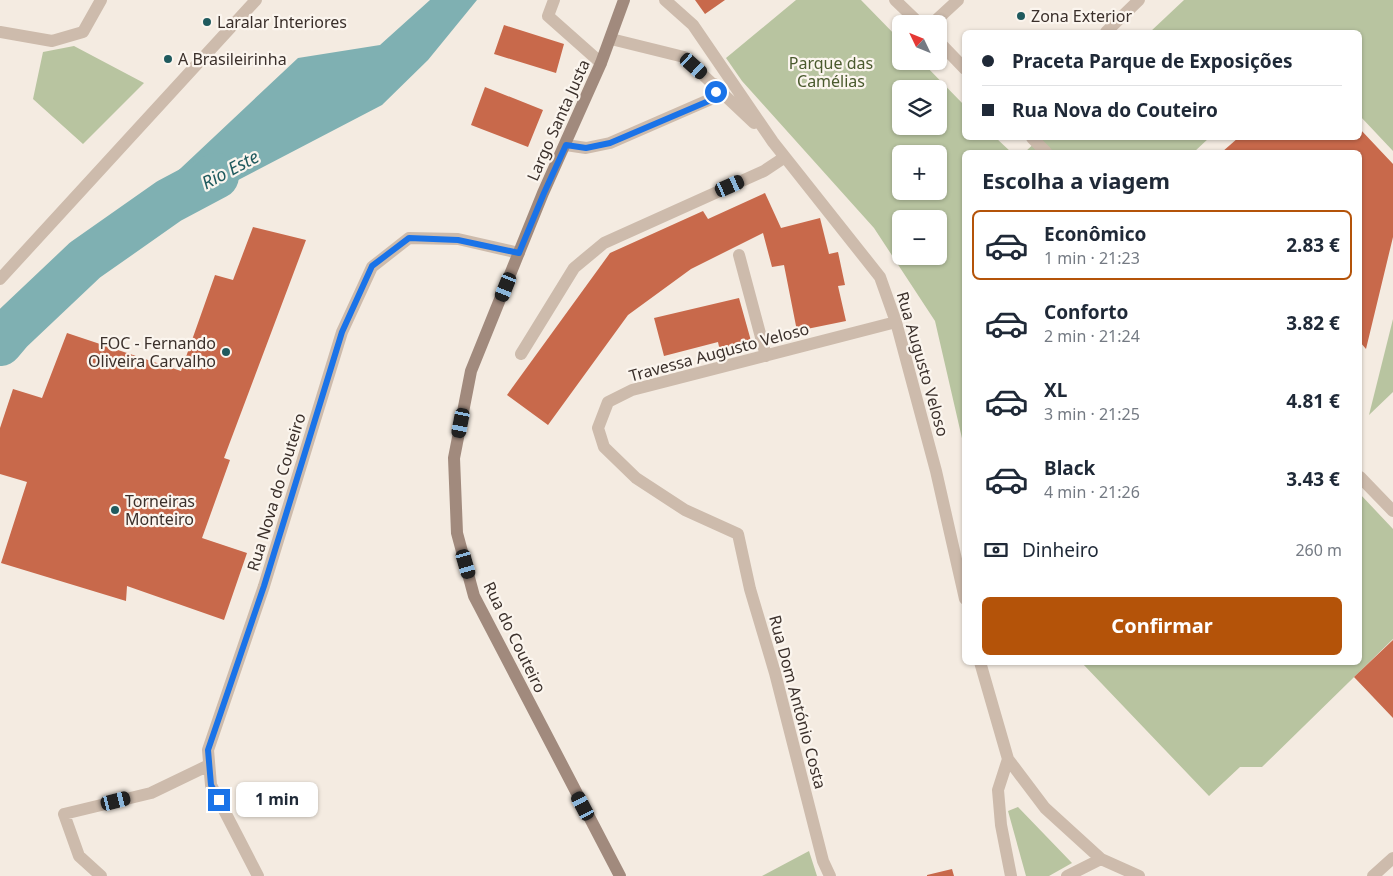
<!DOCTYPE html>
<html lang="pt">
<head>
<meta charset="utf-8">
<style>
  body { margin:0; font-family:"Noto Sans",sans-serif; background:#f2f2f3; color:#1f2937; height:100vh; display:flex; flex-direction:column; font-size:19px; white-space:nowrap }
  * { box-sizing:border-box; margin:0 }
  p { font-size:16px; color:#747a83 }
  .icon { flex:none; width:28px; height:28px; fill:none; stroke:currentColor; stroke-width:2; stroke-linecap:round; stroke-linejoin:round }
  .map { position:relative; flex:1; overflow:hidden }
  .side { position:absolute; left:962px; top:150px; width:400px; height:515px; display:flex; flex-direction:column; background:#fff; border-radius:8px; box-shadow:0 1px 4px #0004 }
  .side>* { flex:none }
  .guide { position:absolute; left:962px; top:30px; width:400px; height:110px; border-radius:8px; box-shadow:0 1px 4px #0004; display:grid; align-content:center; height:110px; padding:0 20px; background:#fff }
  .needle { width:32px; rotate:313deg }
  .buttons { position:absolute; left:892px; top:15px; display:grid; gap:10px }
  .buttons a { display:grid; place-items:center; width:55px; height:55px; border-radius:8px; background:#fff; box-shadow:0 1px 4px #0004; font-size:25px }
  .end { position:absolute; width:22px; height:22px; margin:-11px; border:6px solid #1a73e8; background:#fff; box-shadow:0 0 0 2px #fff }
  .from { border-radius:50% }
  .bubble { position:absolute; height:35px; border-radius:8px; background:#fff; box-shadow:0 1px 4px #0004; font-size:16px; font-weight:700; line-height:35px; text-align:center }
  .car { position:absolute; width:15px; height:30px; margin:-15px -8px; border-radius:6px; box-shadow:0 0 4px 1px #0007; background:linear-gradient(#222 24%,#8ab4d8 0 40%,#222 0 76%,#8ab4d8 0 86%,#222 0) }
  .guide b { display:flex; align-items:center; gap:18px; height:48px; font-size:19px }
  .guide b+b { border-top:1px solid #e0e1e3 }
  .guide i { width:12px; height:12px; background:#1f2937 }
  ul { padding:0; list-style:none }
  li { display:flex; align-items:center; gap:15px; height:70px; margin:0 10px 8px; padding:0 10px; border:2px solid transparent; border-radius:8px }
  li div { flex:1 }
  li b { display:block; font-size:19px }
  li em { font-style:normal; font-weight:700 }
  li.on { border-color:#b45309 }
  li>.icon { width:45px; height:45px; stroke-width:1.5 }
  h2 { padding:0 20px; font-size:22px; line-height:60px }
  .pay { display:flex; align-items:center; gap:12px; height:55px; padding:0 20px; font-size:19px }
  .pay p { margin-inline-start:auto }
  .button { display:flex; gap:10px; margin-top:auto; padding:10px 20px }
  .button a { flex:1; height:58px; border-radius:8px; background:#b45309; color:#fff; font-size:20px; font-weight:700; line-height:58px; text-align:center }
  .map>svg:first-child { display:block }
</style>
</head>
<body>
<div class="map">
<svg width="1393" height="876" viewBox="0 0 1393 876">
  <rect width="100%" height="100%" fill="#f4ebe1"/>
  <!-- green -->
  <path fill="#b8c4a0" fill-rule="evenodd" d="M796,0H861L901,41V61H921L965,106V138H996L1011,152H965V446L964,447L935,321L874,228L742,81L726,58ZM901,89H939V126H901ZM901,154H939V191H901ZM901,219H939V256H901Z
    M1184,0H1393V151L1360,116V32H1150Z
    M74,46L144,83L83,144L33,99L43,52Z
    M1040,138H1209L1194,152H1025Z
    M1393,319V392L1369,415Z
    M1360,494L1393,529V639L1262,767H1240L1209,796L1082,663L1360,662Z
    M1018,807L1072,863L1049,876H1026L1008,811Z
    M809,851L817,876H762Z"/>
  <!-- water -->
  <path fill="#7fb0b2" d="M430,0H477L428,60L382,105L171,215L148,199L298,58L380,45Z
    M108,220L117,224L131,241L0,362V320L57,256Z"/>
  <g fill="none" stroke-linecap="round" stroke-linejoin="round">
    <!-- river -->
    <path stroke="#7fb0b2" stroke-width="46" d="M0,343L11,330L85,260L169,201L216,176"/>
  </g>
  <!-- building -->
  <path fill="#c8694b" d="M695,0H725L705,14Z
    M504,25L564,44L556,73L494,54Z
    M485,87L543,110L528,147L471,125Z
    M1360,129L1393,164V237L1366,349L1360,342V152H1222L1238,138H1360Z
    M765,193L781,228L820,218L829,254L838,252L845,285L838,286L846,321L797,331L784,265L772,267L763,233L691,269L628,315L548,425L507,395L610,253L703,211L708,219Z
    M253,227L306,240L224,458L230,460L202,538L247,553L224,620L127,586L126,601L1,563L27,482L0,474V428L13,389L42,398L67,333L181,371L215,275L233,280Z
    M739,298L753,348L721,356L718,342L664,356L654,318Z
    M1393,640V718L1354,677Z
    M952,869L954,876H927V875Z"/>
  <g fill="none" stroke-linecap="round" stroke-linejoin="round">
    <!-- service -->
    <path stroke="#cdbbac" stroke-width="12" d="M554,0L548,16L601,63
      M895,0L920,24
      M932,24L958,0
      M1106,32L1139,0
      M939,42L965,69
      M1032,138L1046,152
      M1360,477L1393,511
      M1373,876L1393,858"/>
    <!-- minor -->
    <path stroke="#cdbbac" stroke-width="12" d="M665,0L693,25L773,142L880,277L896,322L936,471L965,599
      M0,32L52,41L83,32L101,0
      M611,39L684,57L754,123
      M566,145L586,148L610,143L711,99L716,92L714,84
      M739,255L766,356
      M0,279L256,0
      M521,354L574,268L604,243L764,171L785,157
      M980,662L1008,759L1045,808L1101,859L1139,876
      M1008,759L998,790L1001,825L1011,876
      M101,876L79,856L64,814L151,793L209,765
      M258,876L211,785L208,750L264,586L342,332L372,267L409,238L458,239L519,253
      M830,876L823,861L775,673L750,589L738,534L685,510L636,478L604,447L598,428L608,402L632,390L896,322
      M1067,876L1101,859"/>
    <!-- secondary -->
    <path stroke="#a18a7d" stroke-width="12" d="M620,876L474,596L457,533L454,458L471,371L543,193L601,63L624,0"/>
  </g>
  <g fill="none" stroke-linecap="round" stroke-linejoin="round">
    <!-- route -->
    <path stroke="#1a73e8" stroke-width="6" d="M219,800L211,785L208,750L264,586L342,332L372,266L409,238L458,240L519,253L544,193L566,145L586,148L610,143L711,100L716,92"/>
  </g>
  <!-- markers -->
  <g fill="#1f5a5e" stroke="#fbf5ee" stroke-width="2">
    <circle cx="1021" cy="16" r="5"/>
    <circle cx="207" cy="22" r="5"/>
    <circle cx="168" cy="59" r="5"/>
    <circle cx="226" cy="352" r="5"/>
    <circle cx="115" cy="510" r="5"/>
  </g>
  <g text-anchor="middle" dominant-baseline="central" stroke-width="4.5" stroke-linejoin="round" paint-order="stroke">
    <!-- poi labels -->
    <g font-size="16" fill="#3b302b" stroke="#fbf5ee" text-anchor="start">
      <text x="1031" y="16">Zona Exterior</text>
      <text x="217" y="22">Laralar Interiores</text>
      <text x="178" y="59">A Brasileirinha</text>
      <text x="216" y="343" text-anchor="end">FOC - Fernando<tspan x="216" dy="18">Oliveira Carvalho</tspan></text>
      <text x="125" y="501">Torneiras<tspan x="125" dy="18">Monteiro</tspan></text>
    </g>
    <!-- park labels -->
    <g font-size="16" fill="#4a5a2e" stroke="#fbf5ee">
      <text x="831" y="63">Parque das<tspan x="831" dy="18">Camélias</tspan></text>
    </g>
    <!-- street labels -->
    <g font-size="16" fill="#3b302b" stroke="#fbf5ee">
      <text transform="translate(558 120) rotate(-66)">Largo Santa Justa</text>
      <text transform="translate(719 352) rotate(-15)">Travessa Augusto Veloso</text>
      <text transform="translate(923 364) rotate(74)">Rua Augusto Veloso</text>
      <text transform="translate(276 492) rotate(-73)">Rua Nova do Couteiro</text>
      <text transform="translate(515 637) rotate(64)">Rua do Couteiro</text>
      <text transform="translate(798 702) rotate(75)">Rua Dom António Costa</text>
    </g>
    <!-- water labels -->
    <g font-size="18" font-style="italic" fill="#1f5a5e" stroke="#fbf5ee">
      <text transform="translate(230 169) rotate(-28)">Rio Este</text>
    </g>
  </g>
</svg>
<div class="buttons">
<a><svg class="needle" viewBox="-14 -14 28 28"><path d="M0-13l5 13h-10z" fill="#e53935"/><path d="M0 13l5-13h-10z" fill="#747a83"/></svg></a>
<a><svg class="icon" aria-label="layers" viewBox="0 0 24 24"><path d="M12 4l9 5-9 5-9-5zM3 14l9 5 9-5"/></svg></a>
<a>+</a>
<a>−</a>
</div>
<i class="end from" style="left:716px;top:92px"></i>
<i class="end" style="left:219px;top:800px"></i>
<div class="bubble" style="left:236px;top:782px;width:82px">1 min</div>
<i class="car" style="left:694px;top:66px;rotate:132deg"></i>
<i class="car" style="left:730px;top:186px;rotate:66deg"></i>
<i class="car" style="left:506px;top:287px;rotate:202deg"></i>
<i class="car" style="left:461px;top:423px;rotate:191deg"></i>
<i class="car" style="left:466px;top:564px;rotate:164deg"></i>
<i class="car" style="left:116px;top:801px;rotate:76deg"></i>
<i class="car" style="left:583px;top:806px;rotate:332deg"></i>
<div class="guide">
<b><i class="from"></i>Praceta Parque de Exposições</b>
<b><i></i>Rua Nova do Couteiro</b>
</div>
<section class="side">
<h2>Escolha a viagem</h2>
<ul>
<li class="on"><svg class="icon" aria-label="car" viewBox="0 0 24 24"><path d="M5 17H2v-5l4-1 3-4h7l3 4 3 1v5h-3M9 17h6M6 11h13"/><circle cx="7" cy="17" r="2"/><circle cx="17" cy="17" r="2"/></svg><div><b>Econômico</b><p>1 min · 21:23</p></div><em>2.83 €</em></li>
<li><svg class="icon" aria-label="car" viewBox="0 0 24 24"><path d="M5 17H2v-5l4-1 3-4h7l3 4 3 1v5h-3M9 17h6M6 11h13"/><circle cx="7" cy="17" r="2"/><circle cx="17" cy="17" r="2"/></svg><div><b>Conforto</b><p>2 min · 21:24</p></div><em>3.82 €</em></li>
<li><svg class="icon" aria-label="car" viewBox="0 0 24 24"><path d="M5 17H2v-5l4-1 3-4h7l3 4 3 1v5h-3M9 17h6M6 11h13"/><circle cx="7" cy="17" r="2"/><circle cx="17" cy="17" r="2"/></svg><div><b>XL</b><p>3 min · 21:25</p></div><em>4.81 €</em></li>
<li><svg class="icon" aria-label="car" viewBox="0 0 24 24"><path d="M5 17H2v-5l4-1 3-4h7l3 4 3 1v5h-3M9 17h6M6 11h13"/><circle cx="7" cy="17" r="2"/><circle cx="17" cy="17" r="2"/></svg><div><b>Black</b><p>4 min · 21:26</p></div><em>3.43 €</em></li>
</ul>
<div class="pay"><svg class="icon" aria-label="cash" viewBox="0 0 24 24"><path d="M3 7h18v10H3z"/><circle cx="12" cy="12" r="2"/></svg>Dinheiro<p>260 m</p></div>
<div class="button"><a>Confirmar</a></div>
</section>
</div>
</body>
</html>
